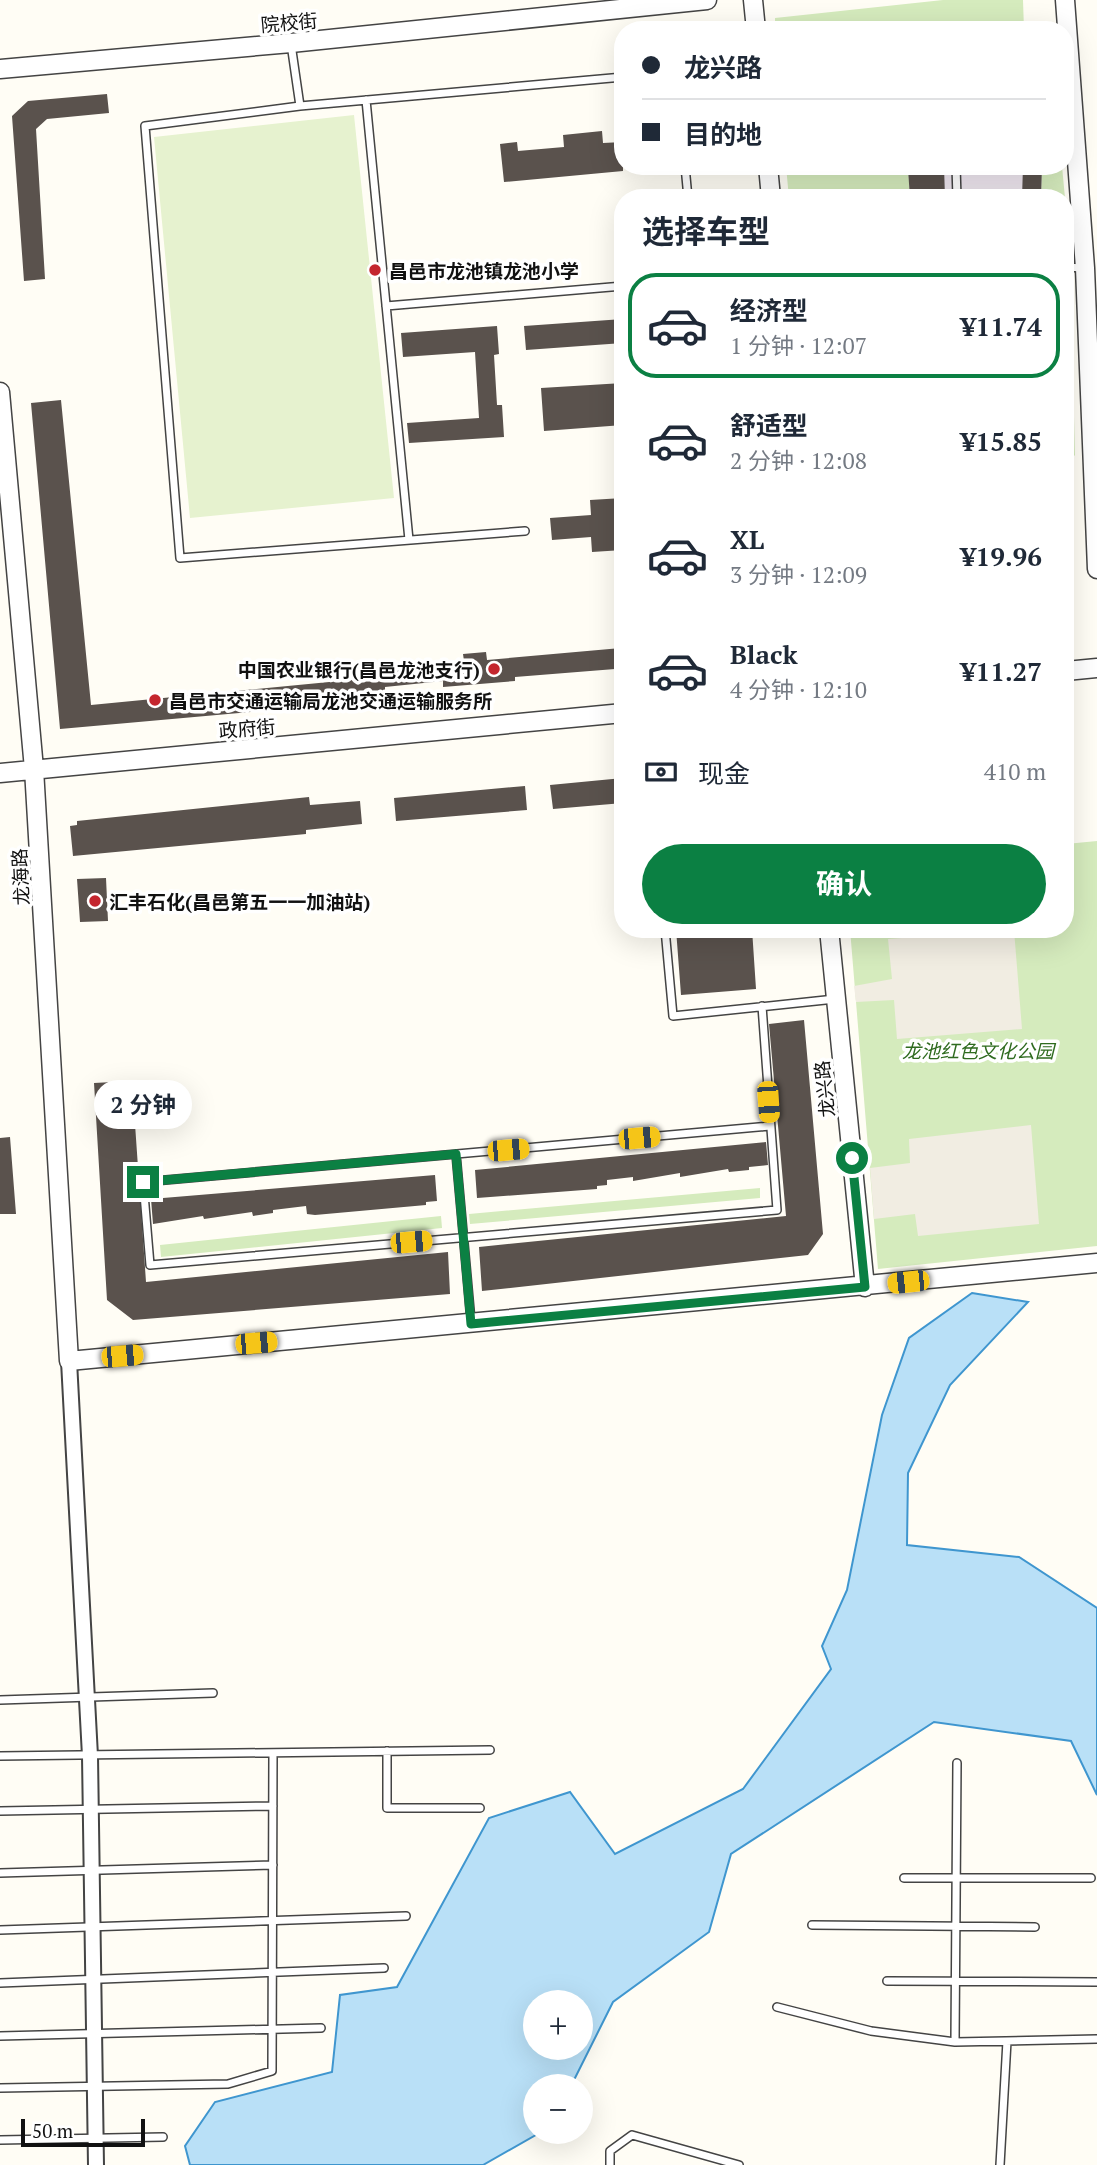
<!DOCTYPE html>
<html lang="zh">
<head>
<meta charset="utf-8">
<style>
  body { margin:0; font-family:"PT Serif","Noto Sans SC",serif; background:#f6f6f7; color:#1f2937; height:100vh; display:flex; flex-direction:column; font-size:26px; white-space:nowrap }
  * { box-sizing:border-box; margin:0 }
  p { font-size:23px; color:#747a83 }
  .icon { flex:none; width:38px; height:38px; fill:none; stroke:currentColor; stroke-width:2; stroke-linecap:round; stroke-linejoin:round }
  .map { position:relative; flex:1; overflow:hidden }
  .sheet { position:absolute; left:614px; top:189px; width:460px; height:749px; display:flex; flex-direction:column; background:#fff; border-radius:28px; box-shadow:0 7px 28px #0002 }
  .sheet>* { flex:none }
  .hud { position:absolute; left:614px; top:21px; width:460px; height:154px; border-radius:28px; box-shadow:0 7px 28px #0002; display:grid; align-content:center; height:154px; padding:0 28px; background:#fff }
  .tools { position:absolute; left:523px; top:1990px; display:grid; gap:14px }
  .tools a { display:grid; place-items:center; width:70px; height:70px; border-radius:50%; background:#fff; box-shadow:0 7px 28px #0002; font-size:35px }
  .scale { position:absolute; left:21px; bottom:18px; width:124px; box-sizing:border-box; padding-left:7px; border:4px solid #111; border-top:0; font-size:19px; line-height:24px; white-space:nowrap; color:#111; -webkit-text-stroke:5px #fff; paint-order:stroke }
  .end { position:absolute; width:32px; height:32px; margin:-16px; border:9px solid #0b8043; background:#fff; box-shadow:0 0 0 4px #fff }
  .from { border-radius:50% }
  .bubble { position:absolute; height:49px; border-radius:24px; background:#fff; box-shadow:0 7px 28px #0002; font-size:23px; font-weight:700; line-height:49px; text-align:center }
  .car { position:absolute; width:21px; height:42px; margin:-21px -10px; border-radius:9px; box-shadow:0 0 5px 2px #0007; background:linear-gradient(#f5c518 24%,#345 0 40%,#f5c518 0 76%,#345 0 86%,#f5c518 0) }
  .hud b { display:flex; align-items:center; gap:24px; height:66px; font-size:26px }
  .hud b+b { border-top:2px solid #e0e1e3 }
  .hud i { width:18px; height:18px; background:#1f2937 }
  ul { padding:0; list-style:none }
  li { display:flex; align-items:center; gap:21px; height:105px; margin:0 14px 10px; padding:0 14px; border:4px solid transparent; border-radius:28px }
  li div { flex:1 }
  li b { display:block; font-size:26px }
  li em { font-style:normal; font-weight:700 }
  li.active { border-color:#0b8043 }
  li>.icon { width:63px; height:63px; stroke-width:1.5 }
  h2 { padding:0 28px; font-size:32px; line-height:84px }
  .pay { display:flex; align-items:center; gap:18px; height:77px; padding:0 28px; font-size:26px }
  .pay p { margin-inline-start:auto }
  .primary-button { display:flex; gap:14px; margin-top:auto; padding:14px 28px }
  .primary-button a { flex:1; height:80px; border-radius:42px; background:#0b8043; color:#fff; font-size:28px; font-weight:700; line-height:80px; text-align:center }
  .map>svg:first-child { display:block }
</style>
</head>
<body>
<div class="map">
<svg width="1097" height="2165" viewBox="0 0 1097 2165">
  <rect width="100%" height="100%" fill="#fffdf5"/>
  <!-- industrial -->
  <path fill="#eee6ef" d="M908,166H1042L1041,198H910Z"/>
  <!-- green -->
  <path fill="#d5ebbd" d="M943,0H1023L1024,30H775V18Z
    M786,166H908L910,198H789Z
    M1042,166H1062L1065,198H1041Z
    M1066,296L1071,301L1075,455L1066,465Z
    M1097,841V1246L878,1269L850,929H1066V844Z
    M760,1188V1198L470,1224L469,1214Z
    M441,1216L442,1228L161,1257L160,1245Z"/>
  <!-- pitch -->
  <path fill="#e6f2cf" d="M354,115L394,498L190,518L154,137Z"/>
  <!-- plaza -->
  <path fill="#f1ede2" d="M1014,930L1022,1029L897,1039L894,1000L856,1002L854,986L892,979L888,939Z
    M1031,1125L1039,1224L918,1236L915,1214L874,1219L870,1168L910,1163L909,1139Z"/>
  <!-- water -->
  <path fill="#b9e0f7" stroke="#3f96cf" stroke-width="2" fill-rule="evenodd" d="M972,1293L1028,1302L950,1385L908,1473L907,1545L1019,1557L1097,1608V1795L1071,1741L934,1722L731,1854L709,1932L613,2002L571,2086H536V2132H541L483,2165H190L185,2146L215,2102L332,2072L340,1995L397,1987L489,1818L570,1792L615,1854L743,1789L831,1669L822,1646L847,1590L882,1415L909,1338ZM536,2002H581V2048H536Z"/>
  <!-- building -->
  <path fill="#5a524d" d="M107,94L109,113L47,119L36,129L45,279L24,281L12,116L28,101Z
    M602,131L603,143L623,142V171L504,182L500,144L517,142L518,151L564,147L563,135Z
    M921,166H944L945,198H910L908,169Z
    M1023,166H1042L1041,198H1022Z
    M623,319V343L526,350L524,326Z
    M497,326L499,354L494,355L497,405H502L504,437L409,443L407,423L479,418L475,352L403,357L401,333Z
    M623,383V425L544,431L541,388Z
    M61,400L91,705L381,677V667L464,661L463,654L486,652L487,660L621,648L622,661H614L615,669L515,677V681L443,687V681L385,687V700L60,729L31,403Z
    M623,498V550L592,552L591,537L552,540L550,518L591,515L590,500Z
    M623,778V803L553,809L550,785Z
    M525,786L527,810L396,821L394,798Z
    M309,797L310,805L360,801L362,824L306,830V834L73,856L70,826L77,825V821Z
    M106,878L108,921L80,922L77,879Z
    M676,929H752L756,989L681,995Z
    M804,1020L823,1234L808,1255L482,1291L479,1247L786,1216L769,1024Z
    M132,1081L146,1282L448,1252L450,1294L133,1320L107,1300L94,1083Z
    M10,1137L16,1214H0V1138Z
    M766,1142L768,1165L749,1167V1170L729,1172L728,1169L680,1177V1173L633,1181V1177L607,1180V1185L597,1186V1189L477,1198L475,1170Z
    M435,1175L437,1201L426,1202V1205L315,1215L307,1214L306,1206L273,1210V1213L253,1216L252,1212L204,1219L203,1216L153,1224L151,1199Z"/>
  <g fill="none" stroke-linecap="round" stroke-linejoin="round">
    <!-- service casing -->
    <g stroke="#444" stroke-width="10">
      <path id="service" d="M291,44L300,106
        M366,100L409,540
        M685,166L688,198
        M956,166L957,198
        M724,198L770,196
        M1066,267L1083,268
        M386,306L623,286
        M525,531L180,558L145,126L300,106L623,77
        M665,929L673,1016L835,999
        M762,1006L777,1210L150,1265L143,1182L770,1126
        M456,1154L471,1321
        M0,1700L213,1693
        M387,1751V1808H480
        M0,1756L490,1750
        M0,1811L273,1806
        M0,1873L273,1865
        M904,1878H1091
        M812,1925L1035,1927
        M0,1930L406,1916
        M887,1981L1097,1982
        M0,1983L384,1968
        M777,2007L871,2031L955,2042L1097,2039
        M0,2036L321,2028
        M955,2042L957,1763
        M0,2088L228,2084L272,2071L273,1753
        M0,2140L163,2137
        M610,2165V2151L632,2135L739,2165
        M1000,2165L1007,2041"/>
    </g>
    <!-- minor casing -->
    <g stroke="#444" stroke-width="18">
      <path id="minor" d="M69,1361L90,1756L96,2165"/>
    </g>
    <!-- tertiary casing -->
    <g stroke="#444" stroke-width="21">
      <path id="tertiary" d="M753,0L756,30
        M1065,0L1085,268L1097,569
        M0,69L291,43L707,0
        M768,166L771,198
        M0,392L34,769L69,1361L1097,1263
        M1066,671L1097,668
        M0,773L623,713
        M829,929L865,1287"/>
    </g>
    <!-- service -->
    <use href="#service" stroke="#fff" stroke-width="7"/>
    <!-- minor -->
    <use href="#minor" stroke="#fff" stroke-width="14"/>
    <!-- tertiary -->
    <use href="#tertiary" stroke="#fff" stroke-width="18"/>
  </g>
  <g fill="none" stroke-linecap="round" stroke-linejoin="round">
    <!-- route -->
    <path stroke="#0b8043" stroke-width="9" d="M143,1182L456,1154L471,1324L865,1287L852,1158"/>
  </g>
  <!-- markers -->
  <g fill="#c4262e" stroke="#fff" stroke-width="2.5">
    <circle cx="375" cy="270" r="7"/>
    <circle cx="494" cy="669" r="7"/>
    <circle cx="155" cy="700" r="7"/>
    <circle cx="95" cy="901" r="7"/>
  </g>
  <g text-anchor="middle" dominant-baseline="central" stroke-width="7" stroke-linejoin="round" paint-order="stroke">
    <!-- street labels -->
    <g font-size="19" fill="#111" stroke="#fff">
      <text transform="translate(289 22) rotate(-5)">院校街</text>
      <text transform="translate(247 728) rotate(-5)">政府街</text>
      <text transform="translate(20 877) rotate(-93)">龙海路</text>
      <text transform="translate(824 1089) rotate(-96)">龙兴路</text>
    </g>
    <!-- poi labels -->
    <g font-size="19" font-weight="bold" fill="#111" stroke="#fff" text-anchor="start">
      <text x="389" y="270">昌邑市龙池镇龙池小学</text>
      <text x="480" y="669" text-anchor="end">中国农业银行(昌邑龙池支行)</text>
      <text x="169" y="700">昌邑市交通运输局龙池交通运输服务所</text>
      <text x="109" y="901">汇丰石化(昌邑第五一一加油站)</text>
    </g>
    <!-- park labels -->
    <g font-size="19" font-style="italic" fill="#2f6b1f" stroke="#fff">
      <text x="978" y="1050">龙池红色文化公园</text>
    </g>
  </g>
</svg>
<div class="tools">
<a>+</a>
<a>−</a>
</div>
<div class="scale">50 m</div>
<i class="end from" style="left:852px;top:1158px"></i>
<i class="end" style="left:143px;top:1182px"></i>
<div class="bubble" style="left:94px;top:1080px;width:98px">2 分钟</div>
<i class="car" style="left:768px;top:1102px;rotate:176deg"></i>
<i class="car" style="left:639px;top:1138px;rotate:85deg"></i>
<i class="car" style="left:508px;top:1150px;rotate:85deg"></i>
<i class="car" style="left:411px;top:1242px;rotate:85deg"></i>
<i class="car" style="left:908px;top:1282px;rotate:264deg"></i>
<i class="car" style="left:256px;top:1343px;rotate:85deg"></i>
<i class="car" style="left:122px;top:1356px;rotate:85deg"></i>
<div class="hud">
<b><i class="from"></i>龙兴路</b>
<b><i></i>目的地</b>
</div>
<section class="sheet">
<h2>选择车型</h2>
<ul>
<li class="active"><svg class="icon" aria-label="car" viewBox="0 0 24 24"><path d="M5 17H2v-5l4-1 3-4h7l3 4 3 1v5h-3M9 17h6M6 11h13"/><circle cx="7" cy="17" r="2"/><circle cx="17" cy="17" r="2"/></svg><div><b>经济型</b><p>1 分钟 · 12:07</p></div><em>¥11.74</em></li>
<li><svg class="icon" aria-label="car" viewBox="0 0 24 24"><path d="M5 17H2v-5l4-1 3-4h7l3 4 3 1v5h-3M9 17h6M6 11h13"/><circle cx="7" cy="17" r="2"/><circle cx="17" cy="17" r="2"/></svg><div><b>舒适型</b><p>2 分钟 · 12:08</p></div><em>¥15.85</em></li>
<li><svg class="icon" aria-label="car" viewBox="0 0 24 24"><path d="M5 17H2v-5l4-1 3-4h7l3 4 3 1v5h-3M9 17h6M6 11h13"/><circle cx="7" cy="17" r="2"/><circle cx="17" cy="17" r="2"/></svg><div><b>XL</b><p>3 分钟 · 12:09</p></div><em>¥19.96</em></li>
<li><svg class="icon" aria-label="car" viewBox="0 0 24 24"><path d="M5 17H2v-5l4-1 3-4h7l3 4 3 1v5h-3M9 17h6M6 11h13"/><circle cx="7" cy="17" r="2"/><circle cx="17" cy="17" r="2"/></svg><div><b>Black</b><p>4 分钟 · 12:10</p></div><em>¥11.27</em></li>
</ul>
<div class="pay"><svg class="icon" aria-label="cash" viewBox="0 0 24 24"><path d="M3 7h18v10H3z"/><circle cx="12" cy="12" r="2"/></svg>现金<p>410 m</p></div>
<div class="primary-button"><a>确认</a></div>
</section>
</div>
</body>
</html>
